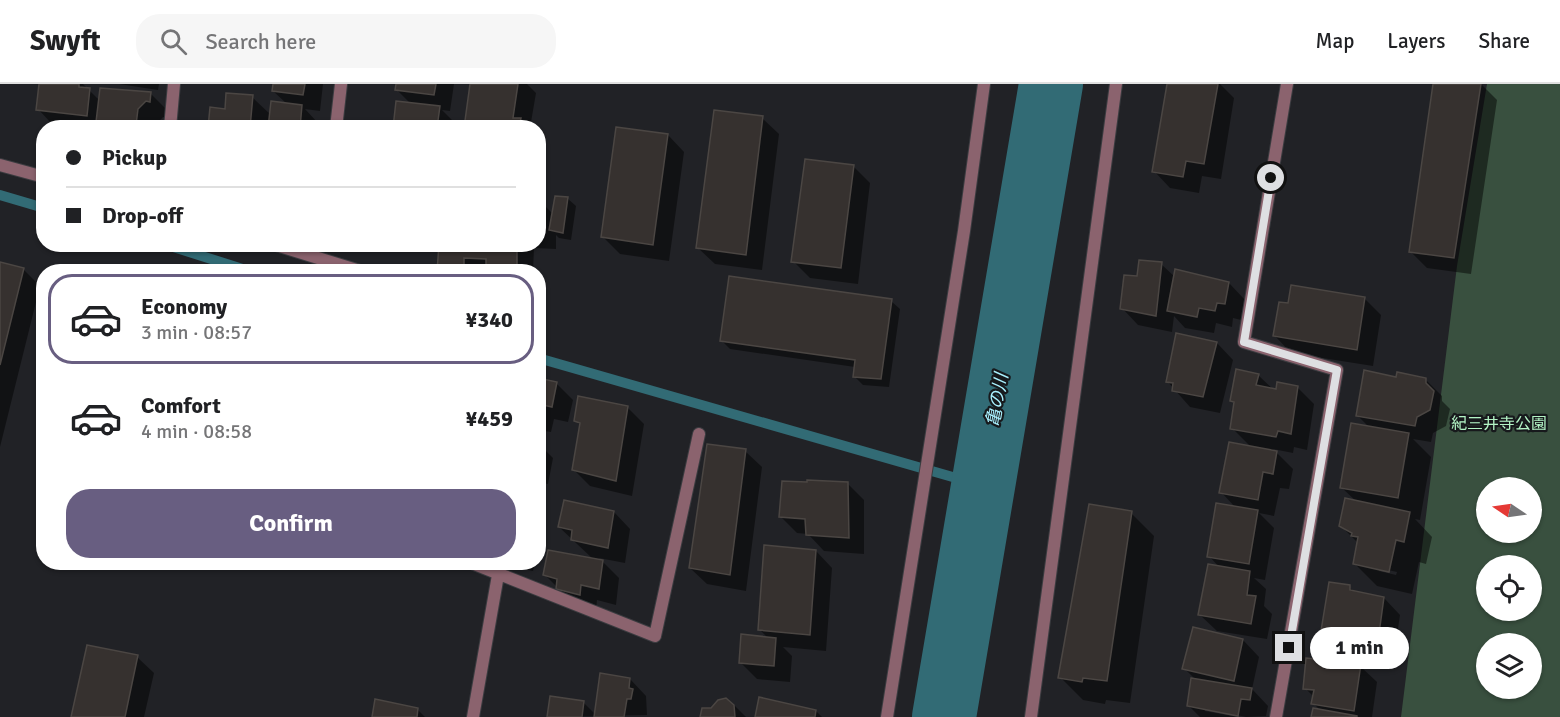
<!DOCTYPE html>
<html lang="en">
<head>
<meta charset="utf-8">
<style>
  body { margin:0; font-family:Signika,"Noto Sans JP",sans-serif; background:#f6f6f6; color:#202124; height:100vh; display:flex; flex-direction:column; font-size:22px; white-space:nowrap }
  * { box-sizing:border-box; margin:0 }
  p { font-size:20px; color:#757577 }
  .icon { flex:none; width:33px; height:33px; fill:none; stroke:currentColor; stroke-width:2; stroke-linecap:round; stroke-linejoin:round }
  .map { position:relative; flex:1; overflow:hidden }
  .drawer { position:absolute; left:36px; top:180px; width:510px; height:306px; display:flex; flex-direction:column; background:#fff; border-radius:24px; box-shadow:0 2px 4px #0004 }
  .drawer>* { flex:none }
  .top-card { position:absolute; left:36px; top:36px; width:510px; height:132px; border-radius:24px; box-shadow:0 2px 4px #0004; display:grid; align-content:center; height:132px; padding:0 30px; background:#fff }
  .needle { width:39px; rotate:283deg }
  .buttons { position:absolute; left:1476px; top:393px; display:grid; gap:12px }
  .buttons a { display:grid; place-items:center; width:66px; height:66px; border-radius:50%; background:#fff; box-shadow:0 2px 4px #0004; font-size:30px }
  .end { position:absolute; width:27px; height:27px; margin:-14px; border:8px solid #dedfe2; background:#111; box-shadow:0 0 0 3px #111 }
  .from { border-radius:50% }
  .bubble { position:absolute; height:42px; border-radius:21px; background:#fff; box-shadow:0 2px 4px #0004; font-size:20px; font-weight:700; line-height:42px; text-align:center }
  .top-card b { display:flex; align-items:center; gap:21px; height:57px; font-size:22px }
  .top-card b+b { border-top:2px solid #e0e0e0 }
  .top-card i { width:15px; height:15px; background:#202124 }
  ul { padding:10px 0 0; list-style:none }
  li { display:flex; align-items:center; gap:18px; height:90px; margin:0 12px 9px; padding:0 18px; border:3px solid transparent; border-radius:24px }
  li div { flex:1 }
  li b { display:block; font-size:22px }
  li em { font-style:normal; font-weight:700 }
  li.current { border-color:#685e81 }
  li>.icon { width:54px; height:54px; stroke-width:1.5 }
  .cta { display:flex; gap:12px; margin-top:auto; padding:12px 30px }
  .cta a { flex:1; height:69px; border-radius:24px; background:#685e81; color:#fff; font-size:24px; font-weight:700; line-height:69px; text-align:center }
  header { display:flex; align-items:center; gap:36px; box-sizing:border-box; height:84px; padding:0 30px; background:#fff; border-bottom:2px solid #e0e0e0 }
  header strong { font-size:28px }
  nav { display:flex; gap:33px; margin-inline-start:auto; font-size:21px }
  .search { width:420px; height:54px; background:#f6f6f6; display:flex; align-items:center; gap:15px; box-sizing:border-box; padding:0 21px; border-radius:24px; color:#757577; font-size:22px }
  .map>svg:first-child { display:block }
</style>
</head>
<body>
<header>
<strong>Swyft</strong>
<div class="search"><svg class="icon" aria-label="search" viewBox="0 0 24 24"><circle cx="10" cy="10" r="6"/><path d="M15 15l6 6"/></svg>Search here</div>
<nav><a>Map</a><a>Layers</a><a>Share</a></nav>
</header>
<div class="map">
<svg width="1560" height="633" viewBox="0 0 1560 633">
  <rect width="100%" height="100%" fill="#212226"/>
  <!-- green -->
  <path fill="#39503f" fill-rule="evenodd" d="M1487,0H1560V633H1401L1457,182ZM1486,404H1532V448H1486ZM1486,482H1532V526H1486ZM1486,560H1532V604H1486Z"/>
  <!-- shadow -->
  <path fill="#0007" fill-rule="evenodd" d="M40,0H83L100,17L151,10L167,26L166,34L163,33L153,44H52V40L38,25Z
    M119,0H159L158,6Z
    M274,0H323L320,27L305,25L318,39V44H210L226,26L252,13L271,31L287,20L273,7Z
    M398,0H454L450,27L442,26L456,40L455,44H394L411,20L397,6Z
    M472,0H527L536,9L530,44H465Z
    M1168,0H1220L1234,14L1221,95L1202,92L1199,109L1170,104L1154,87Z
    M1435,0H1481L1497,16L1471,190L1427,184L1410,167Z
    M762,34L779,50L762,186L715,180L698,164Z
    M668,51L684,68L669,177L620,170L603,153Z
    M854,83L870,99L858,200L810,194L793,177Z
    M538,107L545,114V122L553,130L567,114L576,122L571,156L559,154L556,151V165L534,164L533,188H439L440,160H538Z
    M0,179L23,185L40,202L0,363Z
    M1161,180L1175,193L1229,199L1245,216L1241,236L1233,234L1232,243L1216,239L1214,249L1185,244L1174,232L1172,248L1138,241L1122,224L1139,194Z
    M1364,214L1381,231L1373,282L1291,269L1275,252L1290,220Z
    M891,217L900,225L889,303L863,301L854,292L855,283L730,265L722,257Z
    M1217,259L1233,276L1220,329L1190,323L1167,297Z
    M1258,291L1274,306L1297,303L1314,320L1307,366L1294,363L1293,369L1273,365L1293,385L1289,405L1280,404L1274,432L1259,429L1274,444L1265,496L1254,494L1266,505L1264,522L1272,530L1267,555L1217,547L1200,531L1220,484L1209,472L1236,424L1221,408L1252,364L1232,344L1235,321L1232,317Z
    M1397,294L1425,295L1442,312V317L1450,325L1446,342L1433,349L1431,358L1413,355L1431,373L1420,436L1415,435L1432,453L1426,480L1419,478L1412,510L1377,502L1354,479L1358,459L1341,442L1357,418L1342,404L1370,344L1357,331ZM1379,484L1397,488L1396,491L1379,487Z
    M538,295L556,299L573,316L568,338L554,335L551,348L538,346Z
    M627,323L644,340L632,412L590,402L573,385L581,342L576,337Z
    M538,359L553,374L548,400L538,398Z
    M745,367L762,383L746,507L707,500L690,484Z
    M847,399L864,416V470L824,467L808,450L797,449L781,433Z
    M614,428L630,445L625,479L599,474L619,494L616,521L597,516L596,526L575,521L545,491L593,475L559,443Z
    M1131,429L1154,452L1130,619L1106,616L1105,620L1083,616L1060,593Z
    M816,467L832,484L826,567L783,563L792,572L790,598L757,595L740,578L769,555L760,546Z
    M494,478H535L533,487Z
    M1349,503L1355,508L1384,514L1400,531L1394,572L1339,563L1322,546Z
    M1243,556L1259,573L1252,605L1268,622L1266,632L1246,633L1205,624V627L1238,633H1200L1188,621L1196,596L1184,584Z
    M137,573L154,589L144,633H73Z
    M1360,582L1377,598L1372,633H1313L1321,627L1313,619L1314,613L1305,604Z
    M630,595L646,612L647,631L549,633L583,618L596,631Z
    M730,617L746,633H702L719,618Z
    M418,626L425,633H373Z
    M816,627L822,633H757Z"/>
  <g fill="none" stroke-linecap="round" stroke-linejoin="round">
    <!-- stream -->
    <path stroke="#326b75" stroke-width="10" d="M0,111L44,124
      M164,160L252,188
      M538,274L984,402"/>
    <!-- river -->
    <path stroke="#326b75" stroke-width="64" d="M944,633L1051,0"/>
  </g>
  <!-- building -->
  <path fill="#36312f" stroke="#4b4643" stroke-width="1.5" d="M39,0H79V3L90,4L87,32L36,26Z
    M273,0H305L303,11L272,7Z
    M396,0H436L434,11L395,6Z
    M470,0H518L513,34H521L519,44H464Z
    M1167,0H1218L1204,80L1186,77L1183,93L1152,88Z
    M1433,0H1481L1454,174L1409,168Z
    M100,4L151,8L150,18L146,17L138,25L136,41L96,38Z
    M226,9L253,11L250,44H208L210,23L225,25Z
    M271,17L302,21L300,44H268Z
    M396,17L440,22L437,44H393Z
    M714,26L763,32L746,171L696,164Z
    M51,40L81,44H50Z
    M616,43L668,50L653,161L601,153Z
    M805,75L854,81L841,184L791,178Z
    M555,112L568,113L563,149L549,146Z
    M439,160H517V188H486V175L464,174V188H437Z
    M1139,176L1162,178L1156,232L1120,225L1124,191L1137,192Z
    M0,178L24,184L0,281Z
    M1175,185L1229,198L1225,220L1217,219L1215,227L1199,224L1197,233L1167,227Z
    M729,192L892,215L881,295L853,293L855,276L720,257Z
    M1291,201L1365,213L1357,266L1273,252L1279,218L1288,219Z
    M1176,249L1217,258L1203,313L1172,307L1173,299L1166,298Z
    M1236,285L1259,290L1256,301L1276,305L1277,298L1298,302L1291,350L1278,347L1276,353L1230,345L1234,318L1230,317Z
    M1364,286L1396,293L1397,288L1426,294V299L1434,307L1430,326L1417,333L1415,342L1356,332Z
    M538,294L557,298L552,323L538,320Z
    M578,312L628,322L616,397L572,386L580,339L574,337Z
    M1351,339L1409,349L1398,414L1340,404Z
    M1229,358L1277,367L1273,390L1263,388L1258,416L1219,409Z
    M707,360L746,365L730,491L689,484Z
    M807,396L848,398L849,454L806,451L805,435L779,433L782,397L807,398Z
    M1345,414L1410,428L1404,458L1396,456L1389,488L1353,480L1358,453L1351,452L1352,449L1339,442Z
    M564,416L614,427L608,464L571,456L572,446L558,443Z
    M1216,419L1258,426L1249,480L1207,473Z
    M1089,420L1132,427L1107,597L1083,594L1082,598L1058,594Z
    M764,461L816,466L810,551L758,546Z
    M548,466L603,476L599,505L581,501L580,511L556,505L557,495L543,491Z
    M1208,480L1250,487L1247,511L1256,512L1251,540L1198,531Z
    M1329,498L1350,501V506L1384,513L1378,557L1321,547Z
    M1193,543L1243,555L1234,597L1182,585Z
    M741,550L776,554L774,582L739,579Z
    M87,561L138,571L125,633H71Z
    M1306,574L1361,580L1354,627L1311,620L1314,606L1303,605Z
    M600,589L630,594L629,604L633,605L631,615H627L624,633H594Z
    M1191,594L1252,604L1250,616L1241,615L1238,632L1187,622Z
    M550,612L584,617L582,633H547Z
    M759,613L816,626L815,633H755Z
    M726,614L734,621L735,633H700L702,624H711L718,616Z
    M375,615L418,624L417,633H372Z
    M1313,624L1357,632V633H1311Z"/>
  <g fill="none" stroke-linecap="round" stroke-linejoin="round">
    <!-- street casing -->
    <g stroke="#3b3c40" stroke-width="14">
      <path id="street" d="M170,44L174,0
        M336,44L341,0
        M0,81L44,93
        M273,160L363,188
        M469,478L655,552L699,350
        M473,633L498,491
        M887,633L964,147L984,0
        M1031,633L1116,0
        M1276,633L1337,286L1244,258L1287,0"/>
    </g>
    <!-- street -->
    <use href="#street" stroke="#8b636e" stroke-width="12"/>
  </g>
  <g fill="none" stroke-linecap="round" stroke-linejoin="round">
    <!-- route -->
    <path stroke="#dedfe2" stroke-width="8" d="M1271,94L1244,258L1337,286L1289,564"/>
  </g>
  <g text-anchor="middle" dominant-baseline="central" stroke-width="4.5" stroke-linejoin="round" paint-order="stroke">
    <!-- park labels -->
    <g font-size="16" fill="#b3f4c5" stroke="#17191c">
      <text x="1499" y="340">紀三井寺公園</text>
    </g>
    <!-- water labels -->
    <g font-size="18" font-style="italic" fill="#aaf2ff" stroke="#17191c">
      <text transform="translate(997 316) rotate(-80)">亀の川</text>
    </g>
  </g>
</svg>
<div class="buttons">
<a><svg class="needle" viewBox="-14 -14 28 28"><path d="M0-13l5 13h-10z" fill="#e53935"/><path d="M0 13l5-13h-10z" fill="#757577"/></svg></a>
<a><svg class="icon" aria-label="locate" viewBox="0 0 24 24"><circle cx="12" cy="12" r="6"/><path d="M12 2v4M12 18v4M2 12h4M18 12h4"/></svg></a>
<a><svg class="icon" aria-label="layers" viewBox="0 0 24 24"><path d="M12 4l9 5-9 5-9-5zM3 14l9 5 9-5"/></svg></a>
</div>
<i class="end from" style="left:1271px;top:94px"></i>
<i class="end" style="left:1289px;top:564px"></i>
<div class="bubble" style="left:1310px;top:543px;width:99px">1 min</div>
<div class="top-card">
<b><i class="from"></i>Pickup</b>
<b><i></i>Drop-off</b>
</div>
<section class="drawer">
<ul>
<li class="current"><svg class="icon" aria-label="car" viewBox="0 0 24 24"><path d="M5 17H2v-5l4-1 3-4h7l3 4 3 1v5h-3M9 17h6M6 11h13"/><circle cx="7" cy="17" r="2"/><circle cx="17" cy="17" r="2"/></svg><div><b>Economy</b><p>3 min · 08:57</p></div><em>¥340</em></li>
<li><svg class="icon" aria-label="car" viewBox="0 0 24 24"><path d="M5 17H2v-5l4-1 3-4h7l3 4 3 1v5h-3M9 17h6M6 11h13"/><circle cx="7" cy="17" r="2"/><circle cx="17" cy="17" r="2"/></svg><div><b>Comfort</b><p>4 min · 08:58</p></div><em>¥459</em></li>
</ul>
<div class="cta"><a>Confirm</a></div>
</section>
</div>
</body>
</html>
